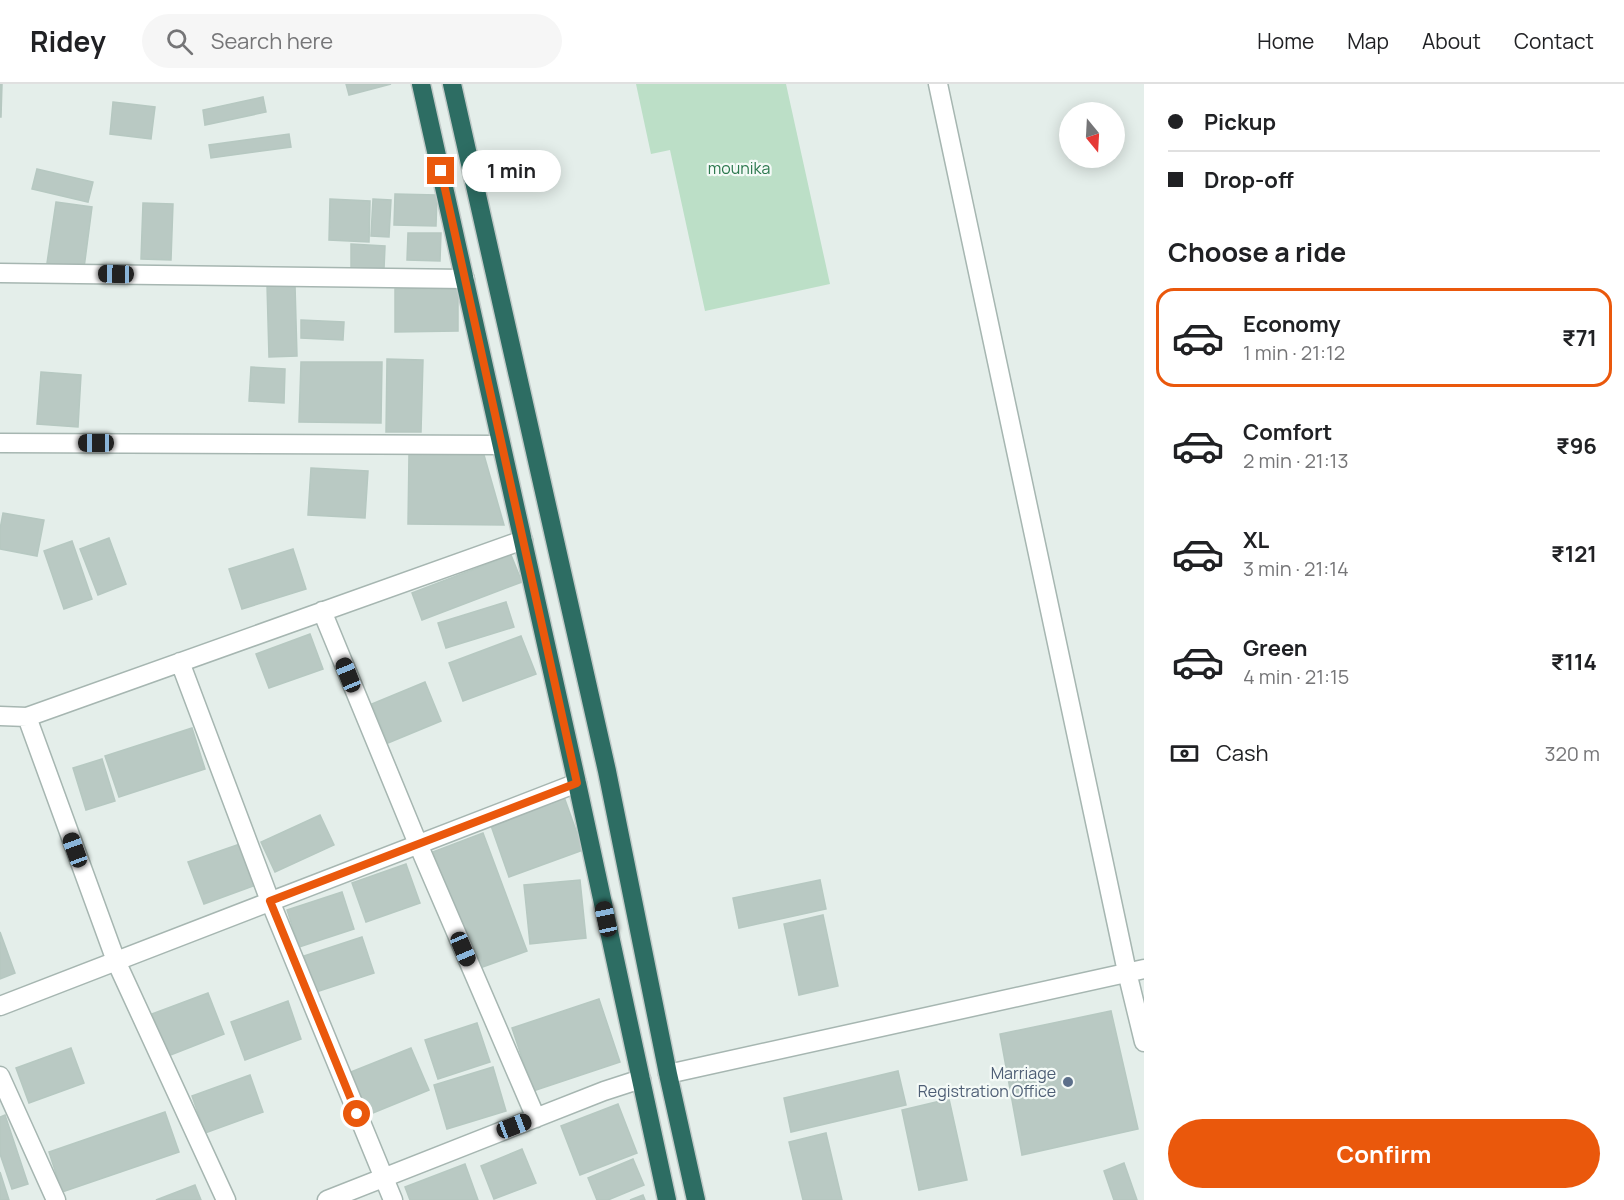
<!DOCTYPE html>
<html lang="en">
<head>
<meta charset="utf-8">
<style>
  body { margin:0; font-family:Manrope,sans-serif; background:#f6f6f6; color:#202124; height:100vh; display:flex; flex-direction:column; font-size:22px; white-space:nowrap }
  * { box-sizing:border-box; margin:0 }
  p { font-size:20px; color:#757577 }
  .icon { flex:none; width:33px; height:33px; fill:none; stroke:currentColor; stroke-width:2; stroke-linecap:round; stroke-linejoin:round }
  .map { position:relative; flex:1; overflow:hidden }
  .drawer { display:flex; flex-direction:column; background:#fff; width:480px }
  .drawer>* { flex:none }
  .hud { display:grid; align-content:center; height:132px; padding:0 24px; background:#fff }
  .needle { width:39px; rotate:162deg }
  .tools { position:absolute; left:1059px; top:18px; display:grid; gap:12px }
  .tools a { display:grid; place-items:center; width:66px; height:66px; border-radius:50%; background:#fff; box-shadow:0 3px 15px #0003; font-size:30px }
  .end { position:absolute; width:27px; height:27px; margin:-14px; border:8px solid #ea580c; background:#fff; box-shadow:0 0 0 3px #fff }
  .from { border-radius:50% }
  .bubble { position:absolute; height:42px; border-radius:21px; background:#fff; box-shadow:0 3px 15px #0003; font-size:20px; font-weight:700; line-height:42px; text-align:center }
  .car { position:absolute; width:18px; height:36px; margin:-18px -9px; border-radius:8px; box-shadow:0 0 4px 2px #0007; background:linear-gradient(#222 24%,#8ab4d8 0 40%,#222 0 76%,#8ab4d8 0 86%,#222 0) }
  .hud b { display:flex; align-items:center; gap:21px; height:57px; font-size:22px }
  .hud b+b { border-top:2px solid #e0e0e0 }
  .hud i { width:15px; height:15px; background:#202124 }
  ul { padding:0; list-style:none }
  li { display:flex; align-items:center; gap:18px; height:99px; margin:0 12px 9px; padding:0 12px; border:3px solid transparent; border-radius:18px }
  li div { flex:1 }
  li b { display:block; font-size:22px }
  li em { font-style:normal; font-weight:700 }
  li.on { border-color:#ea580c }
  li>.icon { width:54px; height:54px; stroke-width:1.5 }
  h2 { padding:0 24px; font-size:27px; line-height:72px }
  .pay { display:flex; align-items:center; gap:15px; height:66px; padding:0 24px; font-size:22px }
  .pay p { margin-inline-start:auto }
  .action { display:flex; gap:12px; margin-top:auto; padding:12px 24px }
  .action a { flex:1; height:69px; border-radius:36px; background:#ea580c; color:#fff; font-size:24px; font-weight:700; line-height:69px; text-align:center }
  header { display:flex; align-items:center; gap:36px; box-sizing:border-box; height:84px; padding:0 30px; background:#fff; border-bottom:2px solid #e0e0e0 }
  header strong { font-size:28px }
  nav { display:flex; gap:33px; margin-inline-start:auto; font-size:21px }
  .search { width:420px; height:54px; background:#f6f6f6; display:flex; align-items:center; gap:15px; box-sizing:border-box; padding:0 21px; border-radius:33px; color:#757577; font-size:22px }
  main { display:flex; flex:1; min-height:0 }
  .map>svg:first-child { display:block }
</style>
</head>
<body>
<header>
<strong>Ridey</strong>
<div class="search"><svg class="icon" aria-label="search" viewBox="0 0 24 24"><circle cx="10" cy="10" r="6"/><path d="M15 15l6 6"/></svg>Search here</div>
<nav><a>Home</a><a>Map</a><a>About</a><a>Contact</a></nav>
</header>
<main>
<div class="map">
<svg width="1144" height="1116" viewBox="0 0 1144 1116">
  <rect width="100%" height="100%" fill="#e4eeea"/>
  <!-- green -->
  <path fill="#bcdfc7" d="M636,0H786L830,200L705,227L670,66L651,70Z"/>
  <!-- building -->
  <path fill="#b9c9c3" stroke="#b6c8c1" stroke-width="1.5" d="M0,0H2L1,33H0Z
    M346,0H391L349,11Z
    M263,13L266,28L205,41L203,26Z
    M113,18L155,23L151,55L110,50Z
    M289,50L291,63L211,74L209,61Z
    M37,85L93,98L88,118L32,105Z
    M395,110L437,111L436,142L394,141Z
    M330,115L370,117L369,158L329,156Z
    M373,115L391,116L389,153L371,152Z
    M56,118L92,123L84,184L47,179Z
    M143,119L173,120L171,176L141,175Z
    M408,149H441L440,177L407,176Z
    M351,160L385,162L384,185L351,184Z
    M267,201H295L297,272L269,273Z
    M458,204V247L395,248V205Z
    M301,236L344,238L343,256L301,254Z
    M387,275L423,276L421,348H386Z
    M301,278H382L381,339L299,338Z
    M251,283L285,285L284,319L249,317Z
    M41,288L81,291L78,343L37,340Z
    M409,370L484,371L504,441L408,440Z
    M311,384L368,387L365,434L308,431Z
    M3,429L44,436L37,472L0,465V445Z
    M109,454L126,500L98,511L80,465Z
    M72,457L92,515L64,525L44,467Z
    M293,465L306,505L242,525L229,485Z
    M511,471L522,498L422,536L412,509Z
    M506,518L514,543L446,564L438,539Z
    M310,550L323,585L269,604L256,570Z
    M521,552L536,590L463,617L449,579Z
    M425,598L441,637L388,659L372,620Z
    M192,644L205,685L119,713L105,672Z
    M102,675L115,717L86,726L73,684Z
    M563,710L583,766L509,793L489,736Z
    M320,731L334,761L275,788L261,758Z
    M483,749L527,867L477,885L433,768Z
    M240,760L256,801L204,820L188,778Z
    M406,780L420,819L366,838L352,799Z
    M580,796L586,854L530,860L524,801Z
    M820,796L826,825L739,844L733,814Z
    M342,808L354,845L299,863L287,826Z
    M823,831L838,902L799,911L784,840Z
    M0,848L15,889L0,895Z
    M362,853L374,889L316,908L304,872Z
    M208,909L224,950L168,972L152,930Z
    M599,915L620,978L533,1007L512,944Z
    M288,917L301,955L245,976L231,938Z
    M1111,927L1138,1045L1022,1071L1000,950Z
    M477,939L490,978L438,995L425,956Z
    M71,964L84,999L29,1019L16,984Z
    M411,964L429,1006L368,1031L351,988Z
    M493,983L506,1027L447,1045L434,1001Z
    M898,987L906,1021L791,1048L784,1014Z
    M250,991L263,1028L205,1049L192,1012Z
    M949,1015L967,1096L919,1106L902,1026Z
    M618,1020L637,1069L580,1091L561,1042Z
    M165,1028L179,1068L62,1108L49,1068Z
    M5,1031L28,1100L12,1105L0,1070V1033Z
    M826,1049L842,1116H803L789,1058Z
    M522,1065L536,1099L494,1115L481,1082Z
    M633,1075L644,1101L608,1116H597L588,1094Z
    M1124,1079L1137,1116H1114L1104,1087Z
    M465,1080L478,1116H410L405,1103Z
    M0,1088L9,1116H0Z
    M195,1101L201,1116H156Z
    M643,1111L645,1116H630Z"/>
  <g fill="none" stroke-linecap="round" stroke-linejoin="round">
    <!-- street casing -->
    <g stroke="#a6b6b1" stroke-width="21">
      <path id="street" d="M938,0L1127,888L1144,958
        M0,189L465,195
        M0,359L501,361
        M322,527L418,760L536,1034
        M180,578L270,817L393,1116
        M0,632L27,633L523,456
        M27,633L116,877L226,1116
        M0,922L577,699
        M668,990L1144,885
        M0,992L56,1116
        M327,1116L604,1007L641,995"/>
    </g>
    <!-- highway casing -->
    <g stroke="#c1cac8" stroke-width="21">
      <path id="highway" d="M421,0L577,699L667,1116
        M452,0L607,687L668,990L696,1116"/>
    </g>
    <!-- street -->
    <use href="#street" stroke="#fff" stroke-width="18"/>
    <!-- highway -->
    <use href="#highway" stroke="#2d6d63" stroke-width="18"/>
  </g>
  <g fill="none" stroke-linecap="round" stroke-linejoin="round">
    <!-- route -->
    <path stroke="#ea580c" stroke-width="8" d="M357,1030L270,817L577,699L441,87"/>
  </g>
  <!-- markers -->
  <circle fill="#5c6f8a" stroke="#f4faf7" stroke-width="2" cx="1068" cy="998" r="6"/>
  <g text-anchor="middle" dominant-baseline="central" stroke-width="4.5" stroke-linejoin="round" paint-order="stroke">
    <!-- park labels -->
    <g font-size="16" fill="#2b784d" stroke="#f4faf7">
      <text x="739" y="84">mounika</text>
    </g>
    <!-- service labels -->
    <g font-size="16" fill="#4e5e75" stroke="#f4faf7" text-anchor="end">
      <text x="1056" y="989">Marriage<tspan x="1056" dy="18">Registration Office</tspan></text>
    </g>
  </g>
</svg>
<div class="tools">
<a><svg class="needle" viewBox="-14 -14 28 28"><path d="M0-13l5 13h-10z" fill="#e53935"/><path d="M0 13l5-13h-10z" fill="#757577"/></svg></a>
</div>
<i class="end from" style="left:357px;top:1030px"></i>
<i class="end" style="left:441px;top:87px"></i>
<div class="bubble" style="left:462px;top:66px;width:99px">1 min</div>
<i class="car" style="left:116px;top:190px;rotate:271deg"></i>
<i class="car" style="left:96px;top:359px;rotate:270deg"></i>
<i class="car" style="left:348px;top:591px;rotate:338deg"></i>
<i class="car" style="left:75px;top:766px;rotate:340deg"></i>
<i class="car" style="left:606px;top:835px;rotate:348deg"></i>
<i class="car" style="left:463px;top:865px;rotate:157deg"></i>
<i class="car" style="left:514px;top:1042px;rotate:69deg"></i>
</div>
<section class="drawer">
<div class="hud">
<b><i class="from"></i>Pickup</b>
<b><i></i>Drop-off</b>
</div>
<h2>Choose a ride</h2>
<ul>
<li class="on"><svg class="icon" aria-label="car" viewBox="0 0 24 24"><path d="M5 17H2v-5l4-1 3-4h7l3 4 3 1v5h-3M9 17h6M6 11h13"/><circle cx="7" cy="17" r="2"/><circle cx="17" cy="17" r="2"/></svg><div><b>Economy</b><p>1 min · 21:12</p></div><em>₹71</em></li>
<li><svg class="icon" aria-label="car" viewBox="0 0 24 24"><path d="M5 17H2v-5l4-1 3-4h7l3 4 3 1v5h-3M9 17h6M6 11h13"/><circle cx="7" cy="17" r="2"/><circle cx="17" cy="17" r="2"/></svg><div><b>Comfort</b><p>2 min · 21:13</p></div><em>₹96</em></li>
<li><svg class="icon" aria-label="car" viewBox="0 0 24 24"><path d="M5 17H2v-5l4-1 3-4h7l3 4 3 1v5h-3M9 17h6M6 11h13"/><circle cx="7" cy="17" r="2"/><circle cx="17" cy="17" r="2"/></svg><div><b>XL</b><p>3 min · 21:14</p></div><em>₹121</em></li>
<li><svg class="icon" aria-label="car" viewBox="0 0 24 24"><path d="M5 17H2v-5l4-1 3-4h7l3 4 3 1v5h-3M9 17h6M6 11h13"/><circle cx="7" cy="17" r="2"/><circle cx="17" cy="17" r="2"/></svg><div><b>Green</b><p>4 min · 21:15</p></div><em>₹114</em></li>
</ul>
<div class="pay"><svg class="icon" aria-label="cash" viewBox="0 0 24 24"><path d="M3 7h18v10H3z"/><circle cx="12" cy="12" r="2"/></svg>Cash<p>320 m</p></div>
<div class="action"><a>Confirm</a></div>
</section>
</main>
</body>
</html>
